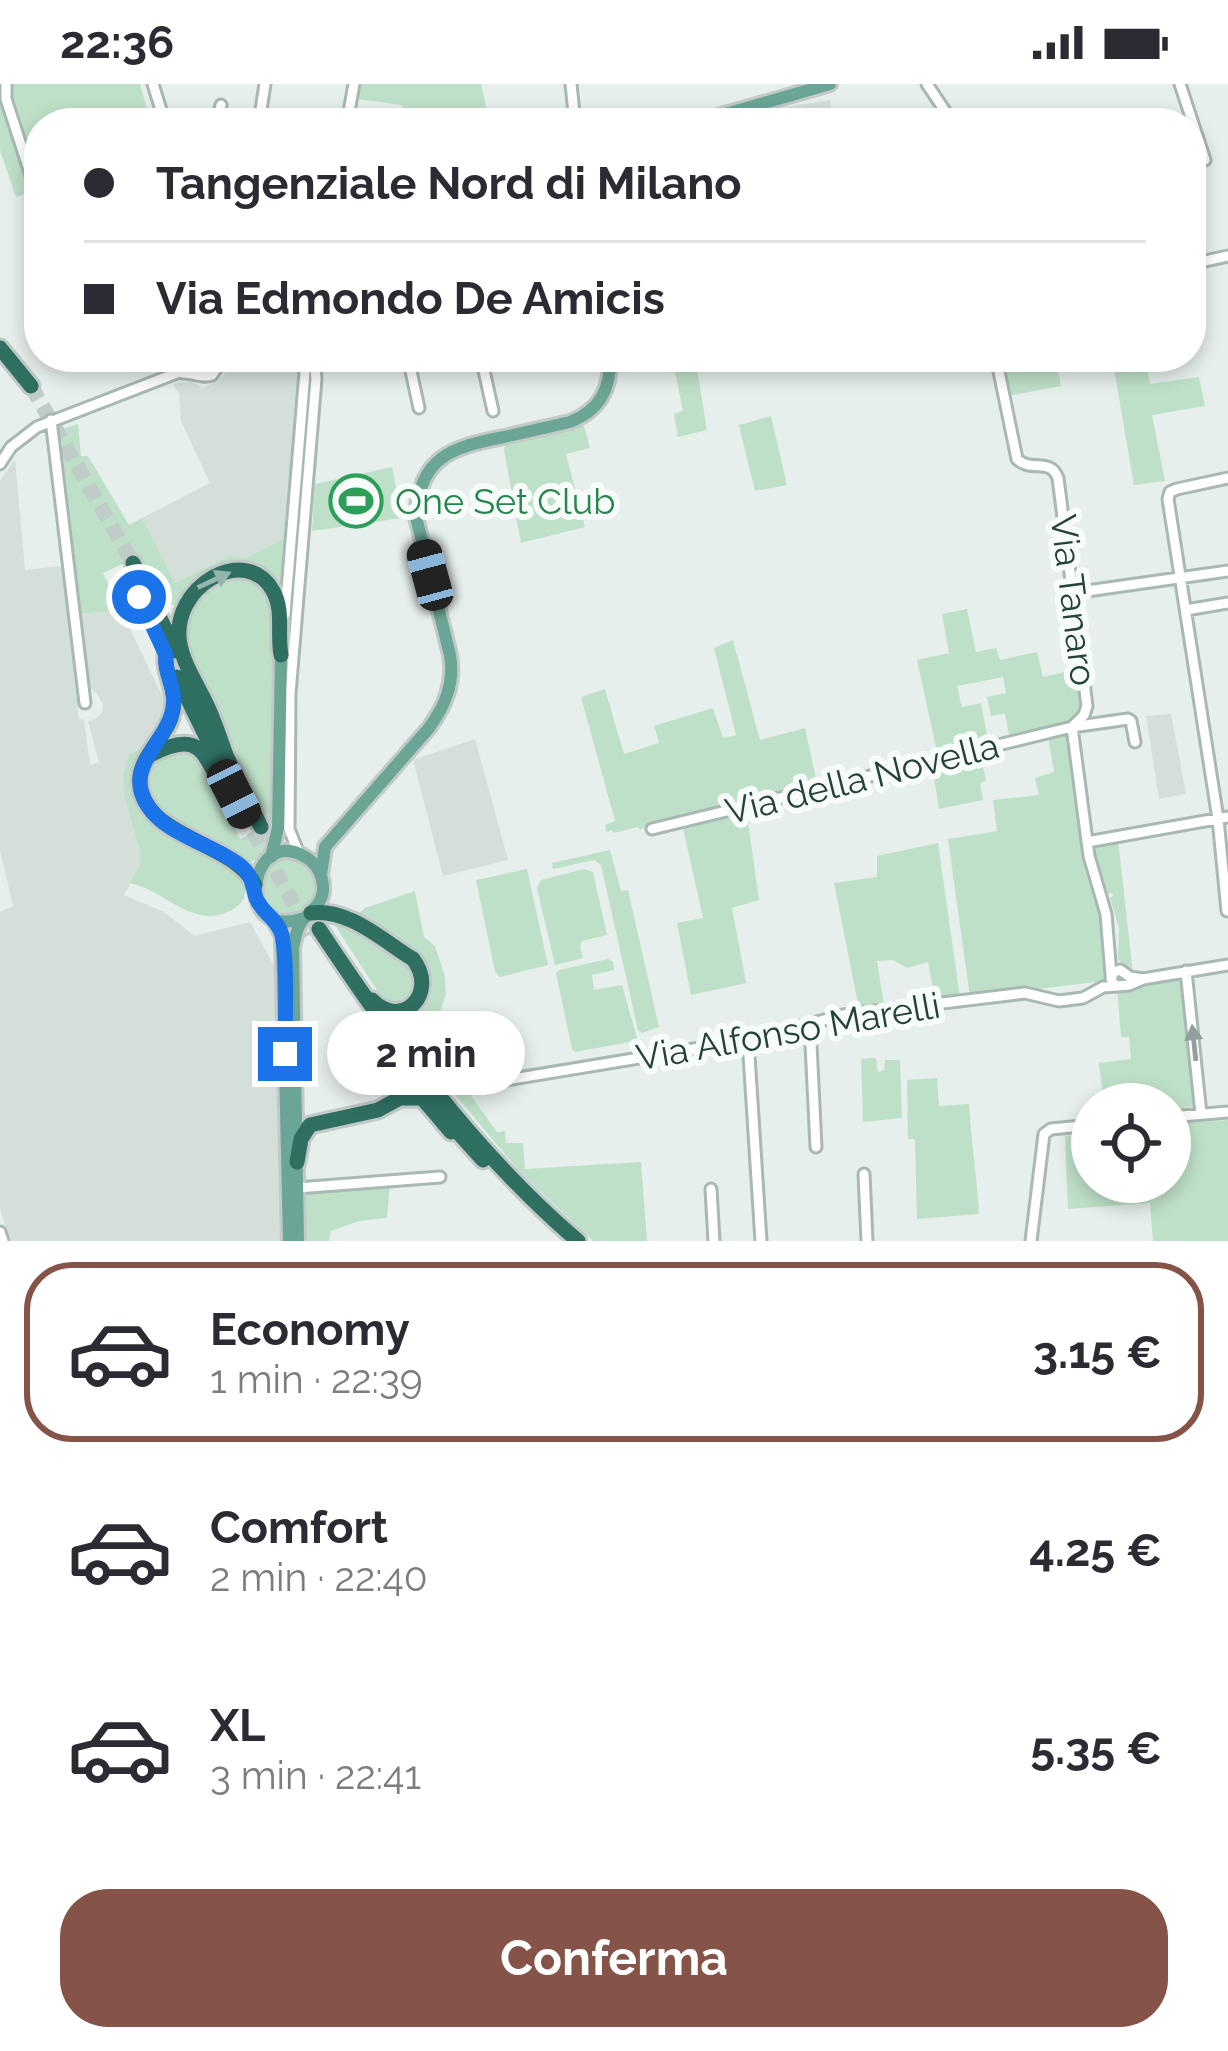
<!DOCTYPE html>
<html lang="it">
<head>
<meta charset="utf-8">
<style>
  body { margin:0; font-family:Raleway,sans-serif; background:#f7f7f7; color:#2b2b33; height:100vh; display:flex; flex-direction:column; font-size:45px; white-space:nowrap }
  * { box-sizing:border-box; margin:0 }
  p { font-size:39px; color:#7c7c81 }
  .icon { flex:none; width:66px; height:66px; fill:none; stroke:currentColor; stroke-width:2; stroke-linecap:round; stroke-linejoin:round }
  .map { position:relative; height:1157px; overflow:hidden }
  .panel { display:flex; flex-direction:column; background:#fff; flex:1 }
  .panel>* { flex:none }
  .banner { position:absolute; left:24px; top:24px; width:1182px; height:264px; border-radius:48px; box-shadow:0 6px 18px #0003; display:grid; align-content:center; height:264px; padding:0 60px; background:#fff }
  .buttons { position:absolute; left:1071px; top:999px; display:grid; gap:24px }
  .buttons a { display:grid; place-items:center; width:120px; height:120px; border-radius:50%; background:#fff; box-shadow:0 6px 18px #0003; font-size:60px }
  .end { position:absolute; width:54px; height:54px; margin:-27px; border:15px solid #1a73e8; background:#fff; box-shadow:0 0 0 6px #fff }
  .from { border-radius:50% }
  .bubble { position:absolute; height:84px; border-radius:42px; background:#fff; box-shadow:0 6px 18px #0003; font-size:39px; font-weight:700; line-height:84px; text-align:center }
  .car { position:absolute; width:36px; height:72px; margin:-36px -18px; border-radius:15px; box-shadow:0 0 9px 3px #0007; background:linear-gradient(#222 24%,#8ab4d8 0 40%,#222 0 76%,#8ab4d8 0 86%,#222 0) }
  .banner b { display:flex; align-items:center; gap:42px; height:114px; font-size:45px }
  .banner b+b { border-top:3px solid #e1e1e2 }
  .banner i { width:30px; height:30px; background:#2b2b33 }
  ul { padding:21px 0 0; list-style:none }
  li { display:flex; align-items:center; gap:36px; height:180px; margin:0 24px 18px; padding:0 36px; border:6px solid transparent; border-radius:48px }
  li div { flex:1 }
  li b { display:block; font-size:45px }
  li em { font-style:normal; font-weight:700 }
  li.active { border-color:#855347 }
  li>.icon { width:108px; height:108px; stroke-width:1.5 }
  .cta { display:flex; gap:24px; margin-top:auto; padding:24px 60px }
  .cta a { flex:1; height:138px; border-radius:48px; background:#855347; color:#fff; font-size:48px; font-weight:700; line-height:138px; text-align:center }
  .status { display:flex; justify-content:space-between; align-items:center; height:84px; padding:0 60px; background:#fff; direction:ltr }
  .status svg { height:33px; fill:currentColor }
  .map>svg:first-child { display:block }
</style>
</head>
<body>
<div class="status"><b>22:36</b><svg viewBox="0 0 49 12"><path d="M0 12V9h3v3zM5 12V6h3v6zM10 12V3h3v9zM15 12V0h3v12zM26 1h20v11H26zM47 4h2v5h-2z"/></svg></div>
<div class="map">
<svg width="1228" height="1157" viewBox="0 0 1228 1157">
  <rect width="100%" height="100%" fill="#e6efeb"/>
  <!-- built -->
  <path fill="#d4dfda" d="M830,16L834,39H720L766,26Z
    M250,273H290L299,288L285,454L246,474L229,472L175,499L142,434L210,399L181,337L179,309L173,300L192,297L202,304L218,297L233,281Z
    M15,375L25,486L60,482L63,485L79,635L84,636L90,681L99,678L88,637L96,635L102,629L103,621L98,611L90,603L81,530L121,526L168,624L125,715L140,768L139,784L124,811L164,828L195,852L250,838L277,887L284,1157H10L0,1124V828L13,822L0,766V397Z
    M1171,630L1186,710L1159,715L1146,632Z
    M475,655L508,776L443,792L413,676Z"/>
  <!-- green -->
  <path fill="#bfe0c8" d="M0,0H140L151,39H39V106L16,113L0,66Z
    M360,0H481L490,39H407L402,21L357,15Z
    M672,273H695L707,346L678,353L674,330L683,327Z
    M1000,273H1056L1061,302L1008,312Z
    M1112,273H1145L1150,300L1199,293L1205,322L1152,331L1165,397L1134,401Z
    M771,332L787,401L755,407L739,341Z
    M78,340L81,372H88L129,441L142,434L175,499L229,472L246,474L285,454L281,506L262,485L193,500L178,520L166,522L162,518L137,473L103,489L121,526L81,530L60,346Z
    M584,342L590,364L566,370L585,443L521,459L504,366L506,358Z
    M392,383L402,434L312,447L315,400Z
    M242,492L252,495L270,508L276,535L272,758L268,769L251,778L242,776C217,761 154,732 147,704C144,692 149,685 154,675C163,672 174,667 182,667C210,668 230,733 240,755L268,741L184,562L187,527L217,496Z
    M967,525L976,568L996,564L1000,576L1037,568L1043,593L1068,587L1064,563L1075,561L1083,622L1075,635L1009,651L1005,629L991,632L987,613L1006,609L1003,593L957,602L962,623L981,619L988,656L937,668L917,576L949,569L942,530Z
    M733,556L760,656L805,644L817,699L650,740L640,746L638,743L613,749L612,746L606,748L605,741L615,737L581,613L605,605L624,670L659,659L654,642L713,624L723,654L736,651L714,564Z
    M1068,649L1086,790L1099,823L1105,897L970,913L948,755L997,747L993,716L1039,711L1035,694L1054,688L1048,653Z
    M149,661C145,675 136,693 136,708C134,736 217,774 240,788L247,795C247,809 244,821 230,827C192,846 164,805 129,799L139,784L140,768L125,715L123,690L129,670Z
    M980,668L986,697L980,699L983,716L939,725L932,680Z
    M747,730L759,816L732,824L746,899L691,911L677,839L703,834L683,744Z
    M1118,756L1133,890L1118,875L1119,844L1110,814L1113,812L1112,809L1108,810C1101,796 1093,779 1095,763Z
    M938,759L960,913L935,914L928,878L907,884L893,876L877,877L884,921L859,925L834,799L877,793V772Z
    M610,766L621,807L628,806L659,943L642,949L638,946L601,781L594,776L553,785L552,779Z
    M259 803a30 30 0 1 1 60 0a30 30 0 1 1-60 0Z
    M527,785L548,881L500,893L495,888L476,796Z
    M584,785L593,788L607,851L582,857L580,863L583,874L555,881L537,804L541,796Z
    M415,807L424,853L435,862L445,892L446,910L441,925L451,978L462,992L484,988L485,993L464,999L466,1005L497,1048L505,1047L506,1059H523L525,1085L641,1078L647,1157H593L521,1089L401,947C405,932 416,930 425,918C456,878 382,846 357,831L365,824Z
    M333,838L348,841L415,883L419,900L410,914L391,920L383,916Z
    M608,875L613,878L614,886L592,891L594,906L622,901L637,954L635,957L575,968L572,965L556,889L559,886Z
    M1181,896L1195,1023L1170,1025V1020H1104L1099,979L1131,975L1129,953H1121L1117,904Z
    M876,974L878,988L884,986L885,976H900L902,1034L863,1038L861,975Z
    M937,994L939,1022L969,1020C971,1057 977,1093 979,1130L917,1135L915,1055H908L907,996Z
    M1228,1036V1157H1153L1150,1119L1068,1125L1065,1052L1092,1049V1098H1170V1040Z
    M378,1099V1103L390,1099L387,1134L359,1137L331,1147L329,1157H304L305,1106Z"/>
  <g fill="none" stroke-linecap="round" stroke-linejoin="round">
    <!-- highway-tunnel -->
    <path stroke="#bfccc8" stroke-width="15" stroke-dasharray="15 8" stroke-linecap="butt" d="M31,302L133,479
      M253,747L311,850"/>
    <!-- minor casing -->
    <g stroke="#a8b8b2" stroke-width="15">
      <path id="minor" d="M6,0V15L34,101L39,105
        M153,0L165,39
        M571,0L575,39
        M927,0L953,39
        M1180,0L1205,76
        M217,39L221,21
        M259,39L265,0
        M325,39L348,33
        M347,39L354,0
        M1191,180L1228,172
        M408,273L419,324
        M481,273L493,327
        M996,273L1017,375C1031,389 1050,373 1058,394L1087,622L1084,631L1072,643
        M611,279L628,273
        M182,289C192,288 202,295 212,291L218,282L214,273
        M51,336L85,619
        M0,380L11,363L37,343L187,285L198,273
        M1073,509L1228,487
        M1186,526L1228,519
        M285,530L305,288L300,273
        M1072,643L1089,772L1106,830L1111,891
        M652,745L1072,643L1128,635L1131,637L1135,658
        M1087,758L1228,733
        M299,770L289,745L290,610L316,295L314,273
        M1227,827L1218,735L1168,415L1170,408L1177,405L1228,394
        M1186,887L1201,1030
        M1143,895L1130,893L1120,886L1114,888L1111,894L1113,900L1118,902L1129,901L1143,895L1228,881
        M810,940L816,1063
        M748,956L761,1157
        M470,1002L748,956L843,931L1025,909L1059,917L1083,914L1103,903L1118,902
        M1170,1033L1228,1028
        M864,1090L867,1157
        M297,1104L440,1093
        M711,1105L714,1157
        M0,1148L3,1157
        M1031,1157L1044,1050L1051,1045L1092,1041"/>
    </g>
    <!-- major casing -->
    <g stroke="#c2cac8" stroke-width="18">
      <path id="major" d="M694,39L830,0
        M271,773L278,744L281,571
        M321,790L325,763L429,644C445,622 455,599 450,571L416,433C419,373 452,363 504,353C526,348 548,343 570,338C600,326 611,305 610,273
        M272,833L282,852L289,1157
        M298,1157L293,864C295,855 296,845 302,837C310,827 321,822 323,807C324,794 318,781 307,774C250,737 230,859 304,834"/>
    </g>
    <!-- highway casing -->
    <g stroke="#c2cac8" stroke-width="21">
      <path id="highway" d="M0,264L31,302
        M133,479L176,567
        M166,571C164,593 180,607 171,634C164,655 137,676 140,700C146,755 233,757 255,801
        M177,593L222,685
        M223,665L261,743
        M150,671C214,638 200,688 234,710
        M226,671C221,657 216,642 210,628C201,606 184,583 180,560C169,503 246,458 273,507C284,526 277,550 281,571
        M311,829C349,824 383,857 413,875C439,909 402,947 372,916
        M319,845C393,957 475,1069 578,1157
        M447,1036L483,1076
        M297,1078L301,1055L310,1041L378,1026L400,1014H422L451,1048"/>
    </g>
    <!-- minor -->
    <use href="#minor" stroke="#fff" stroke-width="9"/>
    <!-- major -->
    <use href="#major" stroke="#6aa596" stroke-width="12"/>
    <!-- highway -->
    <use href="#highway" stroke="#2f6f62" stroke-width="15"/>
  </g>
  <!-- one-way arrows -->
  <defs><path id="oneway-solid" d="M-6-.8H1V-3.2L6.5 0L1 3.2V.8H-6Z" transform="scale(3)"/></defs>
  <use fill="#93b5ae" href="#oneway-solid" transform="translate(214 496) rotate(-25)"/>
  <use fill="#92a09c" href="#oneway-solid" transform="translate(1194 959) rotate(-96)"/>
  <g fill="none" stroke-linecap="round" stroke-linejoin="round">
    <!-- route -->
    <path stroke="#1a73e8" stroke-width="15" d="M139,513L166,571C163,592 180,605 171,632C163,657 134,679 141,707C153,750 210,757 241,782C253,792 252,802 256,814C262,829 278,835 282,851C288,883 285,937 285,970"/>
  </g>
  <!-- icons -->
  <defs>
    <g id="stadium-ring" transform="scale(2.7)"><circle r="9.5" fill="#f7fbf9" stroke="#2e9e5b" stroke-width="1.5"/><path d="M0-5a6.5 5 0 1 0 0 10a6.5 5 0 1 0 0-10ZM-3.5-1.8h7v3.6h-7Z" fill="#2e9e5b"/></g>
  </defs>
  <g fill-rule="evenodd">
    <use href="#stadium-ring" x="356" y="417"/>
  </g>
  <g text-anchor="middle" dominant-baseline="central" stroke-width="12" stroke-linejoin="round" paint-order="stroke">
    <!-- leisure labels -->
    <g font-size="36" fill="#27864d" stroke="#f7fbf9" text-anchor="start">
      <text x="395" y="417">One Set Club</text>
    </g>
    <!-- street labels -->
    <g font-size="36" fill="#24423a" stroke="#f7fbf9">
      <text transform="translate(1074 516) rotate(83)">Via Tanaro</text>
      <text transform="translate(862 694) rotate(-14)">Via della Novella</text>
      <text transform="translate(788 947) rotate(-10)">Via Alfonso Marelli</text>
    </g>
  </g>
</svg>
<div class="buttons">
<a><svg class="icon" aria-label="locate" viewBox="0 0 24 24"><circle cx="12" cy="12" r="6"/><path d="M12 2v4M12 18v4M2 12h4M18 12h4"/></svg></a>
</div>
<i class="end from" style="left:139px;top:513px"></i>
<i class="end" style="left:285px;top:970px"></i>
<div class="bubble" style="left:327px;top:927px;width:198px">2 min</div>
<i class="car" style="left:430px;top:491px;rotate:345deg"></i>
<i class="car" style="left:234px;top:710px;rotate:153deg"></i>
<div class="banner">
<b><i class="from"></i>Tangenziale Nord di Milano</b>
<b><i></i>Via Edmondo De Amicis</b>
</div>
</div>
<section class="panel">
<ul>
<li class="active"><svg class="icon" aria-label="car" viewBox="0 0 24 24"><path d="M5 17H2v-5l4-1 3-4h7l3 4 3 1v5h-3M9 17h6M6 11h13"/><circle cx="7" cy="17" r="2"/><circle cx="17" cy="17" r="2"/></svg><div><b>Economy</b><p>1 min · 22:39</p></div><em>3.15 €</em></li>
<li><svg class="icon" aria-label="car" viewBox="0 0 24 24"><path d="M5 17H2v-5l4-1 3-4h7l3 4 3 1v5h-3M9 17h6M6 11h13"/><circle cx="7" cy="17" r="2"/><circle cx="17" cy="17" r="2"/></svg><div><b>Comfort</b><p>2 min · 22:40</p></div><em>4.25 €</em></li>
<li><svg class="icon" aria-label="car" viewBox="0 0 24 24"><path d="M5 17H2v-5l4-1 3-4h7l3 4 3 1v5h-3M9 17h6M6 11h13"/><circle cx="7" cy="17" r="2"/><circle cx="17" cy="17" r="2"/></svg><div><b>XL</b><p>3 min · 22:41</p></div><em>5.35 €</em></li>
</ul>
<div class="cta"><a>Conferma</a></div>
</section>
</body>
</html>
